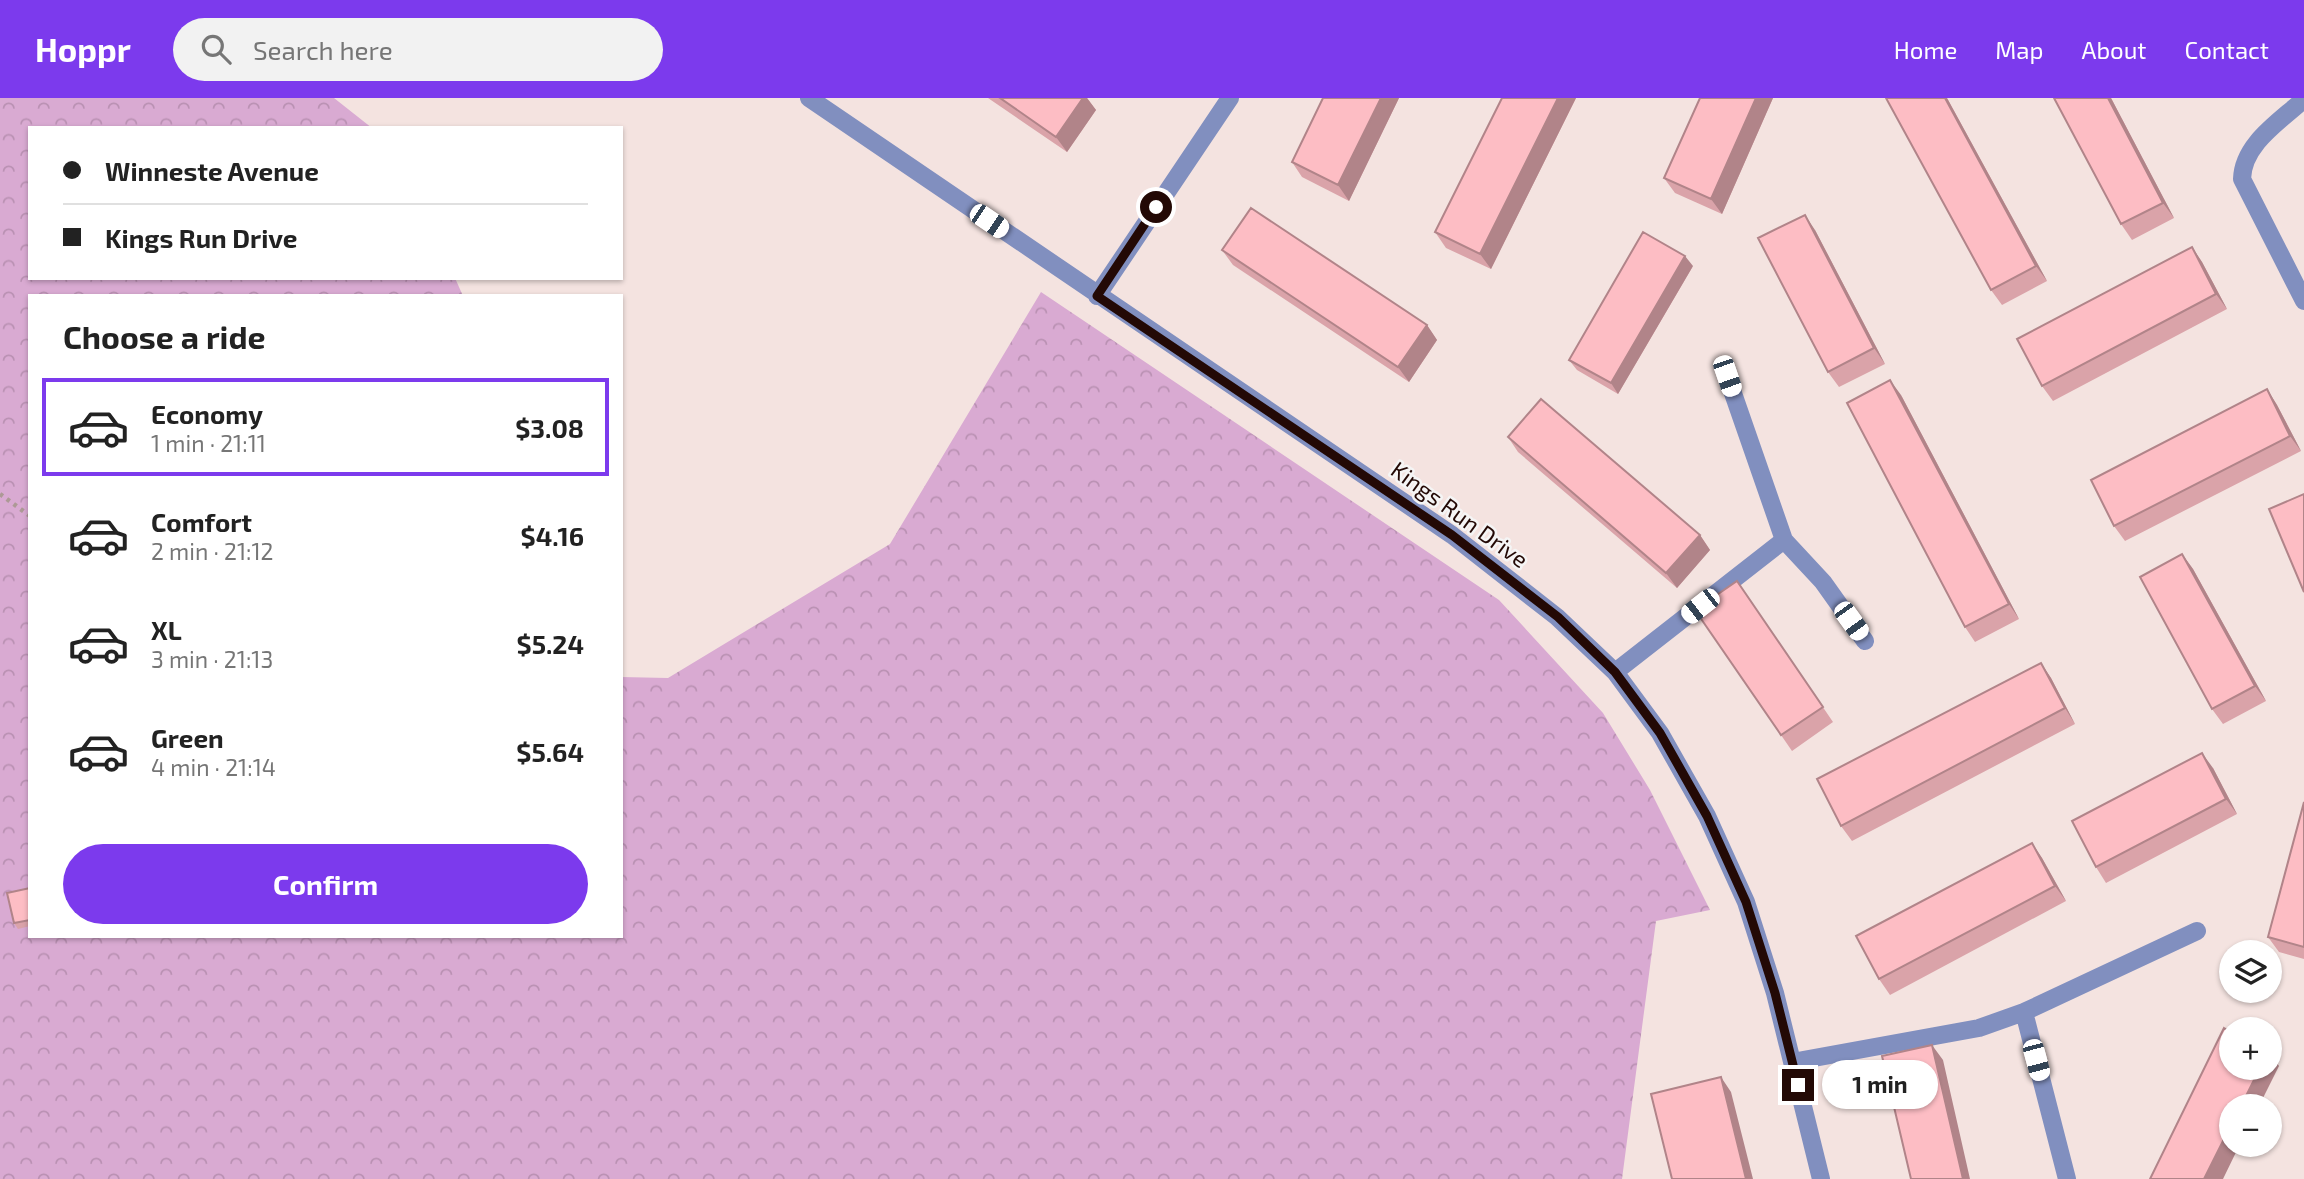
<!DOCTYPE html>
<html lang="en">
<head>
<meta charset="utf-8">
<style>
  body { margin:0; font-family:"Exo 2",sans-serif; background:#f2f2f2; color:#222; height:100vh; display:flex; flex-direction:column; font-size:26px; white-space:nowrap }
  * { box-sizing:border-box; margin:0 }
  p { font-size:23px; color:#767676 }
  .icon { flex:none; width:38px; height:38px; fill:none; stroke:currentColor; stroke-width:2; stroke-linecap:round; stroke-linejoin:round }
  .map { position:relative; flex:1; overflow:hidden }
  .side { position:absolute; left:28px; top:196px; width:595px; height:644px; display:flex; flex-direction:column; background:#fff; border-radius:0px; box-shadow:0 2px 5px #0004 }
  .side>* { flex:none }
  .top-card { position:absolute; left:28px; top:28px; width:595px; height:154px; border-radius:0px; box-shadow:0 2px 5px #0004; display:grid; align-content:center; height:154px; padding:0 35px; background:#fff }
  .buttons { position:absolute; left:2219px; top:842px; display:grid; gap:14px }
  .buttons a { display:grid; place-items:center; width:63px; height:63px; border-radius:50%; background:#fff; box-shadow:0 2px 5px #0004; font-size:35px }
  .end { position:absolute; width:32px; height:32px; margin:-16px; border:9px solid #230905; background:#fff; box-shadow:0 0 0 4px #fff }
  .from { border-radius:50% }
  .bubble { position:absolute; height:49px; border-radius:24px; background:#fff; box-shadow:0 2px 5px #0004; font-size:23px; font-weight:700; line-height:49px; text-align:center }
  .car { position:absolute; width:21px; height:42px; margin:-21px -10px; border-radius:9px; box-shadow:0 0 5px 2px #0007; background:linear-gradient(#fff 24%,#345 0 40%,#fff 0 76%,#345 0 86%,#fff 0) }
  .top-card b { display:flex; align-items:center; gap:24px; height:66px; font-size:26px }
  .top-card b+b { border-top:2px solid #e0e0e0 }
  .top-card i { width:18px; height:18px; background:#222 }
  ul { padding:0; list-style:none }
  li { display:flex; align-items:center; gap:21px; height:98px; margin:0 14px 10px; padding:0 21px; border:4px solid transparent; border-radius:0px }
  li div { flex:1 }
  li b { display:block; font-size:26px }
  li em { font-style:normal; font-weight:700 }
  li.active { border-color:#7c3aed }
  li>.icon { width:63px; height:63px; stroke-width:1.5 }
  h2 { padding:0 35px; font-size:32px; line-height:84px }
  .primary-button { display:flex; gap:14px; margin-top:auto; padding:14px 35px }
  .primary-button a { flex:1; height:80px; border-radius:42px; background:#7c3aed; color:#fff; font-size:28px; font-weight:700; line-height:80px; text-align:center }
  header { display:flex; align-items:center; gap:42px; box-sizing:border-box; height:98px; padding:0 35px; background:#7c3aed; color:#fff }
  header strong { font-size:33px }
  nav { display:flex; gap:38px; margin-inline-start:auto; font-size:24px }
  .search { width:490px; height:63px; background:#f2f2f2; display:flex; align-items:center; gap:18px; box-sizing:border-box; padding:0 24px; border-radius:38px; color:#767676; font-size:26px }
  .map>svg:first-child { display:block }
</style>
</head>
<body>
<header>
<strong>Hoppr</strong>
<div class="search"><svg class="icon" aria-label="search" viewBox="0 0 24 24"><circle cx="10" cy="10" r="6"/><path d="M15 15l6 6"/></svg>Search here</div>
<nav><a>Home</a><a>Map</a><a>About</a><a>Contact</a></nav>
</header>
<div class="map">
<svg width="2304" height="1081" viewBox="0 0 2304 1081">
  <defs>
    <pattern id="forest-crowns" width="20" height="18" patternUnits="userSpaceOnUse" patternTransform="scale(1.75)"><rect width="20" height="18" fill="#d9aad2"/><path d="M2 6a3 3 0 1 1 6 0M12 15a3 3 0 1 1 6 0" fill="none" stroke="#ba91b3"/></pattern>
  </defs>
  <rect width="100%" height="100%" fill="#f4e3e0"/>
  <!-- forest -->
  <path fill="url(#forest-crowns)" d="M0,0H334L372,30H30V180H455L463,198H30V838H621V579L668,580L890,446L1041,194L1499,502L1603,615L1650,692L1710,812L1656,823L1622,1081H0Z"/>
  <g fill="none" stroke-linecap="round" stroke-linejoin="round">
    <!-- path -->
    <path stroke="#ad9996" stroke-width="4.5" stroke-dasharray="3.5 5" stroke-linecap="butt" d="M0,396L30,418"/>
    <!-- minor -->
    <path stroke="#818fbf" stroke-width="18" d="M809,0L1452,437L1557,519L1615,574L1660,635L1707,718L1746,804L1775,895L1821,1081
      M2303,2C2279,24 2243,46 2242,81L2304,203
      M1097,198L1230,0
      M1727,278L1784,442L1823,484L1865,543
      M1615,574L1784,442
      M2024,914L2067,1081
      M1792,964L1979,930L2024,914L2197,833"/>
  </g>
  <!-- wall -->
  <path fill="#daa3a9" d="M988,0H1087L1096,12L1067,54Z
    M1323,0H1399L1349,103L1302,79L1292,64Z
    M1502,0H1576L1491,171L1446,150L1435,134Z
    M1700,0H1773L1722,116L1675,95L1664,80Z
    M1947,0L2047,183L2002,207L1991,192Z
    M2054,0H2111L2174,120L2132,142L2121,126Z
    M1815,132L1885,266L1839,289L1828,274Z
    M2192,149L2202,164L2227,211L2053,303L2042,288Z
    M1222,152L1427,227L1437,242L1409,284L1233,167Z
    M1693,168L1618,296L1577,272L1569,262Z
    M2267,291L2277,307L2301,353L2125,443L2114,428Z
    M1901,297L2019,521L1975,544L1965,529Z
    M1508,339L1700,437L1710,452L1677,490L1518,354Z
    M2182,456L2193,471L2266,603L2223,626L2212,611Z
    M1737,483L1833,624L1792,653L1781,637Z
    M2041,565L2051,580L2075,626L1852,743L1841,728Z
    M2213,670L2237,716L2106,785L2096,769Z
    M2304,704V861L2279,854L2268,839Z
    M2032,745L2042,760L2066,803L1890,897L1879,881Z
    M30,790V828L18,831L14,825Z"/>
  <!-- shaded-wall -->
  <path fill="#b18489" d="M1083,0H1087L1096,12L1067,54L1056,39Z
    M1381,0H1399L1349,103L1338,87Z
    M1558,0H1576L1491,171L1480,156Z
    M1756,0H1773L1722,116L1711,101Z
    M1945,0H1947L2047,183L2036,168Z
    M2108,0H2111L2174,120L2163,105Z
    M1805,117L1815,132L1885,266L1874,250Z
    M2192,149L2202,164L2227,211L2216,196Z
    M1685,158L1693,168L1618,296L1611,285Z
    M1427,227L1437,242L1409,284L1398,269Z
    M1890,282L1901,297L2019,521L2009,506Z
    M2267,291L2277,307L2301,353L2290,338Z
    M1700,437L1710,452L1677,490L1666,475Z
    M2182,456L2193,471L2266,603L2255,588Z
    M2041,565L2051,580L2075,626L2065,610Z
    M2202,655L2213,670L2237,716L2226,701Z
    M2032,745L2042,760L2066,803L2055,788Z
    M1932,947L1943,962L1970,1081H1963Z
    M2270,955L2279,968L2259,1008H2241L2260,970H2270Z
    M1721,979L1731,994L1753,1081H1746Z
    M2231,1027V1046H2240L2223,1081H2204Z"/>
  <!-- building -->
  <path fill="#fdbdc4" stroke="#b18489" stroke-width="2" d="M1000,0H1083L1056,39Z
    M1323,0H1381L1338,87L1292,64Z
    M1502,0H1558L1480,156L1435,134Z
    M1700,0H1756L1711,101L1664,80Z
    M1886,0H1945L2036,168L1991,192Z
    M2054,0H2108L2163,105L2121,126Z
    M1251,110L1427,227L1398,269L1222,152Z
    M1805,117L1874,250L1828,274L1758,140Z
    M1643,134L1685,158L1611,285L1569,262Z
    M2192,149L2216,196L2042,288L2017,241Z
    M1890,282L2009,506L1965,529L1847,305Z
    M2267,291L2290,338L2114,428L2091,382Z
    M1541,301L1700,437L1666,475L1508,339Z
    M2304,396V494L2269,411Z
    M2182,456L2255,588L2212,611L2140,479Z
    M1737,483L1823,609L1781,637L1695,512Z
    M2041,565L2065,610L1841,728L1817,681Z
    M2202,655L2226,701L2096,769L2072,723Z
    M2304,704V849L2268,839Z
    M2032,745L2055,788L1879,881L1856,838Z
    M30,790V822L14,825L7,795Z
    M2224,930L2231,934V970H2260L2241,1008H2231V1027L2204,1081H2150Z
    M1932,947L1963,1081H1911L1882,958Z
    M1721,979L1746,1081H1672L1651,996Z"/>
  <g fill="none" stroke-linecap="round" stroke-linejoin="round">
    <!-- route -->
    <path stroke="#230905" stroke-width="9" d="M1156,109L1097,198L1452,437L1558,519L1615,574L1660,635L1707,718L1746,804L1775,895L1798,987"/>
  </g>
  <g text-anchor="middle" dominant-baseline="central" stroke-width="5" stroke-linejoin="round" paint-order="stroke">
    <!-- street labels -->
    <g font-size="23" fill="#230905" stroke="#f5f5f5">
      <text transform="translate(1460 416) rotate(36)">Kings Run Drive</text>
    </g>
  </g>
</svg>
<div class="buttons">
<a><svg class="icon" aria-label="layers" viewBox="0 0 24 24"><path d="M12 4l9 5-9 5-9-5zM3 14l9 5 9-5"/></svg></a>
<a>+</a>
<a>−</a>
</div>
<i class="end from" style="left:1156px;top:109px"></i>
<i class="end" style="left:1798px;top:987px"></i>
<div class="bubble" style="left:1822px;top:962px;width:116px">1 min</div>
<i class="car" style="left:989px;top:123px;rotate:124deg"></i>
<i class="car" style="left:1727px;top:278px;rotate:161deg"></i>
<i class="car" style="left:1700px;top:508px;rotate:232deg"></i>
<i class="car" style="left:1851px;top:523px;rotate:144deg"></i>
<i class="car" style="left:2036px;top:962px;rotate:165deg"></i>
<div class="top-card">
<b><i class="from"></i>Winneste Avenue</b>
<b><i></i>Kings Run Drive</b>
</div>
<section class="side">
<h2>Choose a ride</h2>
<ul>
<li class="active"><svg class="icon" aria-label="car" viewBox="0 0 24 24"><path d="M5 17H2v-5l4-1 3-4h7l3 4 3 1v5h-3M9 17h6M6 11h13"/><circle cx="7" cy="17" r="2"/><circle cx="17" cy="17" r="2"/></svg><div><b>Economy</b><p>1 min · 21:11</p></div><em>$3.08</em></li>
<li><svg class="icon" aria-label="car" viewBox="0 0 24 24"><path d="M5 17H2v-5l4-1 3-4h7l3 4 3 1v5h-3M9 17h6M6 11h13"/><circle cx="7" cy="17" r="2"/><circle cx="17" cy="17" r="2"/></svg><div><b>Comfort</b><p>2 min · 21:12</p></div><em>$4.16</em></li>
<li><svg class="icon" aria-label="car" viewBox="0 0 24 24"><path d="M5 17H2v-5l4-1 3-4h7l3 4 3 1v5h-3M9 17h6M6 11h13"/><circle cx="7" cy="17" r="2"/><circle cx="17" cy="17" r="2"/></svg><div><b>XL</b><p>3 min · 21:13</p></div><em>$5.24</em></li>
<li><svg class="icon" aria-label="car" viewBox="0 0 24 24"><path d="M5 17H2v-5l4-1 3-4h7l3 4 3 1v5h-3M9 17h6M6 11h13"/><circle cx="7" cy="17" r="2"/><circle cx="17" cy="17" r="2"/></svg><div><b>Green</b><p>4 min · 21:14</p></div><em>$5.64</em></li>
</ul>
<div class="primary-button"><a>Confirm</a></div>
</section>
</div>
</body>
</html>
